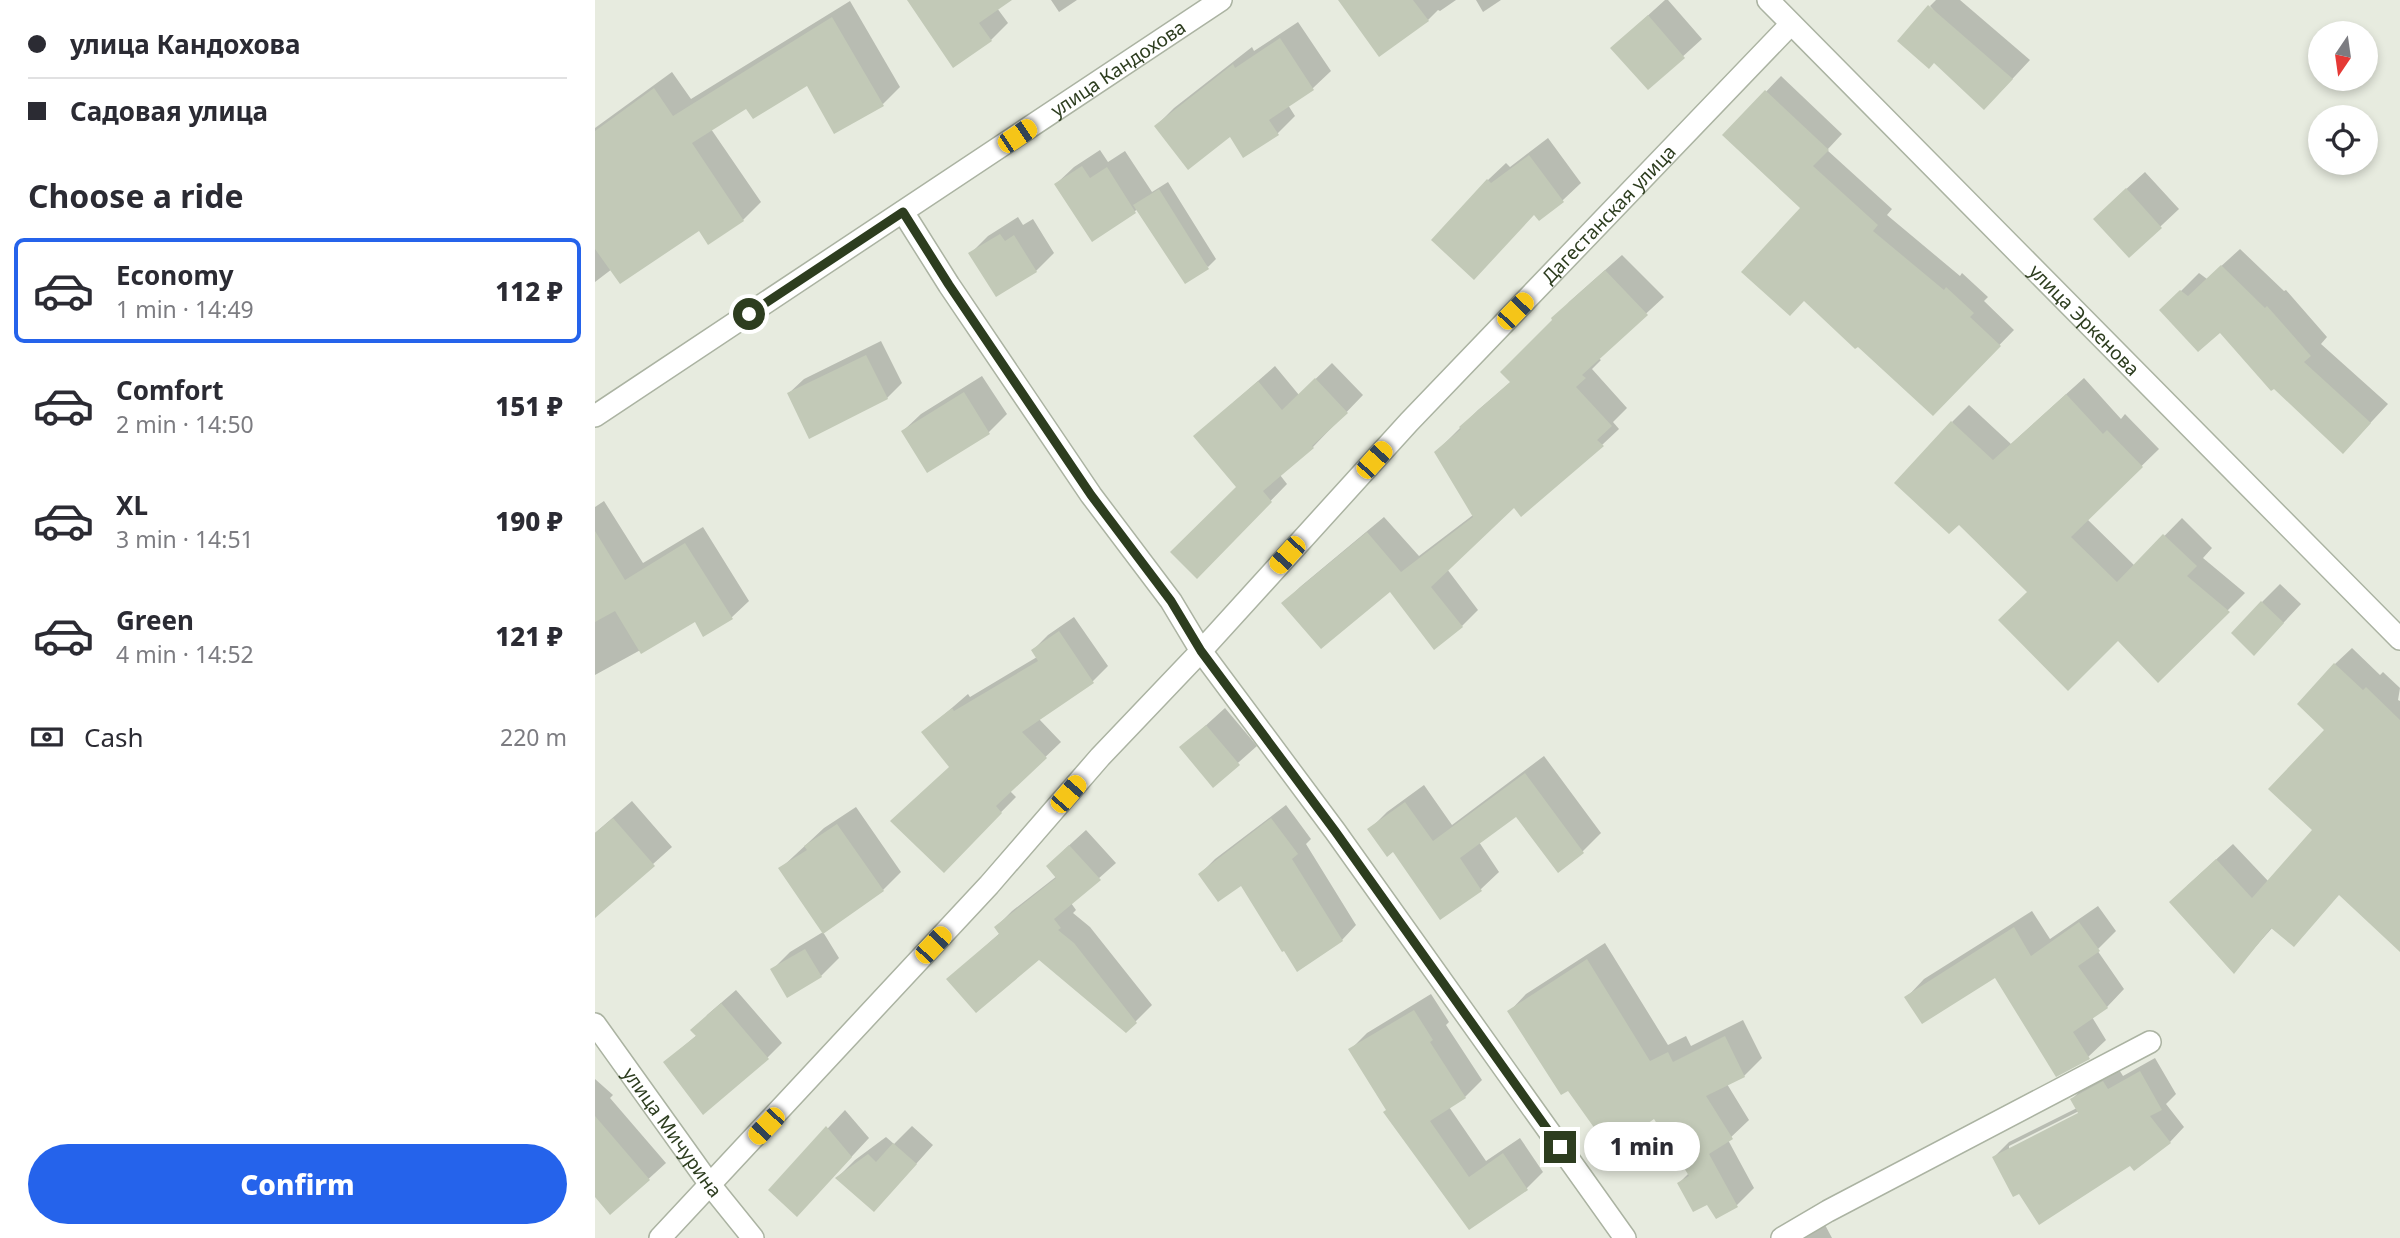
<!DOCTYPE html>
<html lang="en">
<head>
<meta charset="utf-8">
<style>
  body { margin:0; font-family:"Noto Sans",sans-serif; background:#f2f2f3; color:#2b2b33; height:100vh; display:flex; flex-direction:column; font-size:26px; white-space:nowrap }
  * { box-sizing:border-box; margin:0 }
  p { font-size:23px; color:#7c7c81 }
  .icon { flex:none; width:38px; height:38px; fill:none; stroke:currentColor; stroke-width:2; stroke-linecap:round; stroke-linejoin:round }
  .map { position:relative; flex:1; overflow:hidden }
  .sheet { display:flex; flex-direction:column; background:#fff; width:595px }
  .sheet>* { flex:none }
  .guide { display:grid; align-content:center; height:154px; padding:0 28px; background:#fff }
  .needle { width:46px; rotate:193deg }
  .buttons { position:absolute; left:1713px; top:21px; display:grid; gap:14px }
  .buttons a { display:grid; place-items:center; width:70px; height:70px; border-radius:50%; background:#fff; box-shadow:0 4px 10px #0003; font-size:35px }
  .end { position:absolute; width:32px; height:32px; margin:-16px; border:9px solid #2d3d1f; background:#fff; box-shadow:0 0 0 4px #fff }
  .from { border-radius:50% }
  .bubble { position:absolute; height:49px; border-radius:24px; background:#fff; box-shadow:0 4px 10px #0003; font-size:23px; font-weight:800; line-height:49px; text-align:center }
  .car { position:absolute; width:21px; height:42px; margin:-21px -10px; border-radius:9px; box-shadow:0 0 5px 2px #0007; background:linear-gradient(#f5c518 24%,#345 0 40%,#f5c518 0 76%,#345 0 86%,#f5c518 0) }
  .guide b { display:flex; align-items:center; gap:24px; height:66px; font-size:26px }
  .guide b+b { border-top:2px solid #e1e1e2 }
  .guide i { width:18px; height:18px; background:#2b2b33 }
  ul { padding:0; list-style:none }
  li { display:flex; align-items:center; gap:21px; height:105px; margin:0 14px 10px; padding:0 14px; border:4px solid transparent; border-radius:10px }
  li div { flex:1 }
  li b { display:block; font-size:26px }
  li em { font-style:normal; font-weight:800 }
  li.active { border-color:#2563eb }
  li>.icon { width:63px; height:63px; stroke-width:1.5 }
  h2 { padding:0 28px; font-size:32px; line-height:84px }
  .pay { display:flex; align-items:center; gap:18px; height:77px; padding:0 28px; font-size:26px }
  .pay p { margin-inline-start:auto }
  .primary-button { display:flex; gap:14px; margin-top:auto; padding:14px 28px }
  .primary-button a { flex:1; height:80px; border-radius:42px; background:#2563eb; color:#fff; font-size:28px; font-weight:800; line-height:80px; text-align:center }
  main { display:flex; flex:1; min-height:0 }
  .map>svg:first-child { display:block }
</style>
</head>
<body>
<main>
<section class="sheet">
<div class="guide">
<b><i class="from"></i>улица Кандохова</b>
<b><i></i>Садовая улица</b>
</div>
<h2>Choose a ride</h2>
<ul>
<li class="active"><svg class="icon" aria-label="car" viewBox="0 0 24 24"><path d="M5 17H2v-5l4-1 3-4h7l3 4 3 1v5h-3M9 17h6M6 11h13"/><circle cx="7" cy="17" r="2"/><circle cx="17" cy="17" r="2"/></svg><div><b>Economy</b><p>1 min · 14:49</p></div><em>112 ₽</em></li>
<li><svg class="icon" aria-label="car" viewBox="0 0 24 24"><path d="M5 17H2v-5l4-1 3-4h7l3 4 3 1v5h-3M9 17h6M6 11h13"/><circle cx="7" cy="17" r="2"/><circle cx="17" cy="17" r="2"/></svg><div><b>Comfort</b><p>2 min · 14:50</p></div><em>151 ₽</em></li>
<li><svg class="icon" aria-label="car" viewBox="0 0 24 24"><path d="M5 17H2v-5l4-1 3-4h7l3 4 3 1v5h-3M9 17h6M6 11h13"/><circle cx="7" cy="17" r="2"/><circle cx="17" cy="17" r="2"/></svg><div><b>XL</b><p>3 min · 14:51</p></div><em>190 ₽</em></li>
<li><svg class="icon" aria-label="car" viewBox="0 0 24 24"><path d="M5 17H2v-5l4-1 3-4h7l3 4 3 1v5h-3M9 17h6M6 11h13"/><circle cx="7" cy="17" r="2"/><circle cx="17" cy="17" r="2"/></svg><div><b>Green</b><p>4 min · 14:52</p></div><em>121 ₽</em></li>
</ul>
<div class="pay"><svg class="icon" aria-label="cash" viewBox="0 0 24 24"><path d="M3 7h18v10H3z"/><circle cx="12" cy="12" r="2"/></svg>Cash<p>220 m</p></div>
<div class="primary-button"><a>Confirm</a></div>
</section>
<div class="map">
<svg width="1805" height="1238" viewBox="0 0 1805 1238">
  <rect width="100%" height="100%" fill="#e7ebdf"/>
  <!-- shadow -->
  <path fill="#0003" fill-rule="evenodd" d="M314,0H413L402,8L413,23L396,40Z
    M456,0H482L464,12Z
    M746,0H861L845,11L843,10L833,20Z
    M881,0H906L888,12Z
    M1070,0H1073L1107,39L1053,88L1017,48Z
    M1341,0H1365L1435,60L1407,90L1335,6Z
    M255,1L305,87L288,104L213,84L152,107L116,129L166,202L148,220L114,243L104,229L17,269L0,282V128L77,72L96,99Z
    M703,22L736,71L718,88L693,105L700,116L682,134H635L561,126L579,108L657,47L659,51Z
    M1186,76L1247,134L1232,150L1297,209L1292,215L1365,276L1367,273L1393,297L1389,301L1419,330L1338,413L1207,207L1130,135Z
    M953,138L986,183L968,200L944,218L940,213L896,260L893,180L911,163L915,167Z
    M505,150L513,162L530,151L557,192L573,182L621,259L613,267L543,209L497,239L461,184L479,167Z
    M1550,172L1584,209L1534,256L1518,201Z
    M423,217L428,225L438,219L459,253L441,271L376,253L393,236Z
    M1645,249L1689,291L1691,290L1732,337L1726,344L1793,404L1765,434L1625,330L1566,311L1604,273L1612,279Z
    M1027,255L1069,297L1003,358L1006,360L997,369L1032,408L1018,422L1024,429L1007,445L919,506L852,569L883,610L867,626L795,590L689,603L705,587L789,517L824,556L878,515L841,452L883,410L917,381L974,302Z
    M286,341L307,383L292,398L194,393L209,379Z
    M737,363L768,395L718,447L685,475L692,484L602,576L643,487L600,436L680,366L704,395Z
    M387,376L412,414L394,432L333,471L308,431L326,414Z
    M1489,378L1526,419L1530,414L1564,449L1492,519L1540,566L1587,518L1617,548L1608,558L1650,593L1563,680L1523,638L1434,592L1357,422L1374,405L1416,444Z
    M9,501L48,563L108,527L154,601L136,618L100,620L0,675V507Z
    M1685,584L1706,604L1677,635L1667,602Z
    M479,617L513,666L498,681L444,719L466,742L415,791L421,797L349,870L355,766L329,732L373,694L375,697L442,657L438,650L453,635Z
    M1757,648L1785,675L1788,672L1805,688L1803,700L1805,701V926L1745,894L1678,927L1639,971L1592,886L1638,844L1674,882L1719,830L1740,664Z
    M630,708L662,746L618,785L586,748Z
    M949,756L1006,833L988,851L963,870L922,815L884,842L904,872L886,889L845,918L799,850L774,830L792,812L829,785L857,825Z
    M37,801L77,847L0,916V833Z
    M691,805L716,839L711,844L761,925L747,940L646,883L605,874L620,859Z
    M261,807L306,872L288,890L185,869L229,828Z
    M491,830L521,863L476,903L481,910L478,913L495,927L557,1005L531,1031L444,958L354,979L405,933L401,927L417,911L462,876L469,850Z
    M1503,906L1521,931L1502,950L1529,989L1512,1007L1497,1017L1511,1040L1493,1057L1400,975L1312,997L1329,979L1437,911L1455,939Z
    M228,932L244,958L226,976L177,970L195,952Z
    M1010,943L1073,1045L1091,1036L1096,1046L1148,1020L1167,1058L1149,1076L1132,1084L1154,1120L1133,1140L1159,1188L1142,1205L1112,1202L1084,1183L1094,1173L1059,1117L914,1012L931,994Z
    M141,990L187,1043L172,1058L70,1062L102,1035L112,1015Z
    M836,994L854,1022L851,1025L887,1080L870,1097L854,1107L891,1161L925,1138L948,1172L931,1189L874,1228L793,1110L755,1050L772,1033Z
    M1560,1058L1581,1094L1571,1104L1589,1127L1575,1142L1535,1164L1399,1157L1414,1142L1482,1108L1477,1099L1491,1085L1523,1068L1528,1076ZM1490,1108L1492,1111L1414,1150V1146Z
    M0,1079L18,1095L15,1098L71,1163L16,1213L0,1194Z
    M250,1110L274,1138L219,1197L175,1190Z
    M317,1126L338,1145L296,1192L242,1178L260,1160L291,1137L299,1144Z
    M1229,1223L1237,1238H1190Z"/>
  <!-- building -->
  <path fill="#c2c9b7" d="M312,0H417L384,23L397,41L358,68Z
    M743,0H818L834,21L784,57Z
    M1333,5L1418,79L1389,110L1339,63L1334,69L1302,41Z
    M1053,15L1090,58L1053,90L1015,48Z
    M237,17L289,106L239,134L212,86L158,119L151,109L97,143L149,221L113,245L104,231L25,284L0,249V131L59,88L78,116Z
    M685,38L719,90L674,120L684,135L648,158L635,137L593,170L559,126L638,64L640,68Z
    M1170,90L1234,150L1218,166L1283,225L1278,231L1349,290L1351,287L1379,313L1375,317L1406,346L1338,416L1263,347L1260,349L1209,301L1195,316L1146,272L1205,208L1127,135Z
    M934,155L969,202L944,221L939,215L879,280L836,240L892,179L896,183Z
    M487,166L495,178L512,167L541,213L497,242L459,184Z
    M1531,188L1567,228L1534,258L1498,219Z
    M564,189L614,269L590,284L538,205Z
    M405,234L410,241L419,235L442,272L401,297L373,253Z
    M1626,265L1670,308L1672,306L1716,356L1709,362L1776,423L1748,454L1679,389L1676,391L1625,333L1603,352L1564,310L1585,290L1593,296Z
    M1010,270L1053,315L987,375L991,378L981,387L1017,426L1002,440L1009,446L926,517L919,508L836,587L868,627L839,650L795,592L726,649L686,603L772,532L806,572L878,517L839,452L866,429L864,427L915,382L905,372L957,320L956,318Z
    M271,355L293,399L214,439L192,393Z
    M720,378L753,413L717,446L719,448L668,491L677,502L602,579L575,552L641,487L598,436L663,381L687,410Z
    M369,392L395,434L332,473L306,431Z
    M1471,394L1508,434L1512,430L1548,467L1476,537L1522,582L1568,534L1602,566L1592,576L1635,612L1563,683L1523,641L1473,691L1403,620L1432,592L1364,525L1354,534L1299,483L1356,421L1398,460Z
    M0,531L30,580L90,543L138,619L108,637L100,622L46,654L20,611L0,622Z
    M1666,601L1689,623L1659,656L1636,633Z
    M464,631L499,683L427,732L452,758L401,806L407,813L349,873L295,821L354,767L326,732L357,708L359,711L443,661L436,650Z
    M1739,663L1768,690L1771,687L1805,720V952L1744,895L1699,947L1676,928L1639,974L1574,902L1621,859L1657,898L1717,830L1673,789L1729,730L1702,704Z
    M611,725L645,765L618,788L584,747Z
    M930,773L989,853L963,873L921,817L865,858L887,891L845,920L798,852L792,857L772,829L810,802L838,841Z
    M18,818L60,866L0,918V833Z
    M676,818L703,854L697,859L748,941L702,972L689,951L687,952L646,886L623,902L603,874Z
    M242,824L289,891L228,934L183,868L212,850L209,846Z
    M474,845L506,880L459,919L466,928L463,930L479,943L542,1023L531,1033L444,960L381,1013L351,979L404,934L399,927L461,878L451,866Z
    M1484,922L1505,951L1483,966L1513,1008L1478,1032L1495,1059L1461,1077L1400,978L1327,1024L1309,997L1419,927L1436,956Z
    M210,949L227,977L192,998L175,969Z
    M992,959L1055,1061L1073,1052L1078,1062L1130,1036L1150,1077L1111,1096L1138,1139L1114,1154L1143,1207L1121,1219L1112,1205L1098,1212L1082,1183L1094,1176L1059,1119L1015,1150L973,1091L966,1095L912,1011Z
    M126,1003L174,1059L108,1115L68,1062L101,1036L95,1030Z
    M819,1010L838,1040L835,1042L871,1098L835,1121L874,1177L908,1153L933,1190L874,1230L788,1112L791,1110L753,1049Z
    M1545,1071L1567,1110L1555,1116L1576,1143L1539,1171L1535,1166L1444,1225L1424,1194L1418,1197L1397,1157L1483,1113L1475,1099L1508,1081L1513,1089Z
    M0,1116L55,1180L15,1215L0,1197Z
    M231,1126L257,1157L202,1217L173,1190Z
    M298,1143L322,1164L279,1212L240,1178L273,1154L281,1162Z"/>
  <g fill="none" stroke-linecap="round" stroke-linejoin="round">
    <!-- service casing -->
    <g stroke="#abb3a2" stroke-width="24">
      <path id="service" d="M1187,1238L1233,1211L1555,1042"/>
    </g>
    <!-- minor casing -->
    <g stroke="#abb3a2" stroke-width="24">
      <g id="minor">
        <path d="M308,212L354,285L496,495L576,601L606,651L740,831L1030,1238"/>
        <path id="s1" d="M0,416L626,0"/>
        <path id="s2" d="M0,1024L116,1186L158,1238"/>
        <path id="s3" d="M65,1238L394,885L505,757L606,651L814,422L1196,24"/>
      </g>
    </g>
    <!-- tertiary casing -->
    <g stroke="#abb3a2" stroke-width="24">
      <g id="tertiary">
        <path id="s4" d="M1173,0L1805,639"/>
      </g>
    </g>
    <!-- service -->
    <use href="#service" stroke="#fff" stroke-width="21"/>
    <!-- minor -->
    <use href="#minor" stroke="#fff" stroke-width="21"/>
    <!-- tertiary -->
    <use href="#tertiary" stroke="#fff" stroke-width="21"/>
  </g>
  <g fill="none" stroke-linecap="round" stroke-linejoin="round">
    <!-- route -->
    <path stroke="#2d3d1f" stroke-width="9" d="M154,314L308,212L354,285L496,495L576,601L606,651L740,831L965,1147"/>
  </g>
  <g text-anchor="middle" dominant-baseline="central" stroke-width="6" stroke-linejoin="round" paint-order="stroke">
    <!-- street labels -->
    <g font-size="19" fill="#2d3d1f" stroke="#f6f8f0">
      <text stroke="none"><textPath href="#s1" startOffset="628">улица Кандохова</textPath></text>
      <text stroke="none"><textPath href="#s3" startOffset="1396">Дагестанская улица</textPath></text>
      <text stroke="none"><textPath href="#s4" startOffset="450">улица Эркенова</textPath></text>
      <text stroke="none"><textPath href="#s2" startOffset="133">улица Мичурина</textPath></text>
    </g>
  </g>
</svg>
<div class="buttons">
<a><svg class="needle" viewBox="-14 -14 28 28"><path d="M0-13l5 13h-10z" fill="#e53935"/><path d="M0 13l5-13h-10z" fill="#7c7c81"/></svg></a>
<a><svg class="icon" aria-label="locate" viewBox="0 0 24 24"><circle cx="12" cy="12" r="6"/><path d="M12 2v4M12 18v4M2 12h4M18 12h4"/></svg></a>
</div>
<i class="end from" style="left:154px;top:314px"></i>
<i class="end" style="left:965px;top:1147px"></i>
<div class="bubble" style="left:989px;top:1122px;width:116px">1 min</div>
<i class="car" style="left:422px;top:136px;rotate:56deg"></i>
<i class="car" style="left:920px;top:311px;rotate:44deg"></i>
<i class="car" style="left:779px;top:460px;rotate:42deg"></i>
<i class="car" style="left:692px;top:555px;rotate:222deg"></i>
<i class="car" style="left:473px;top:794px;rotate:41deg"></i>
<i class="car" style="left:338px;top:945px;rotate:43deg"></i>
<i class="car" style="left:171px;top:1126px;rotate:223deg"></i>
</div>
</main>
</body>
</html>
